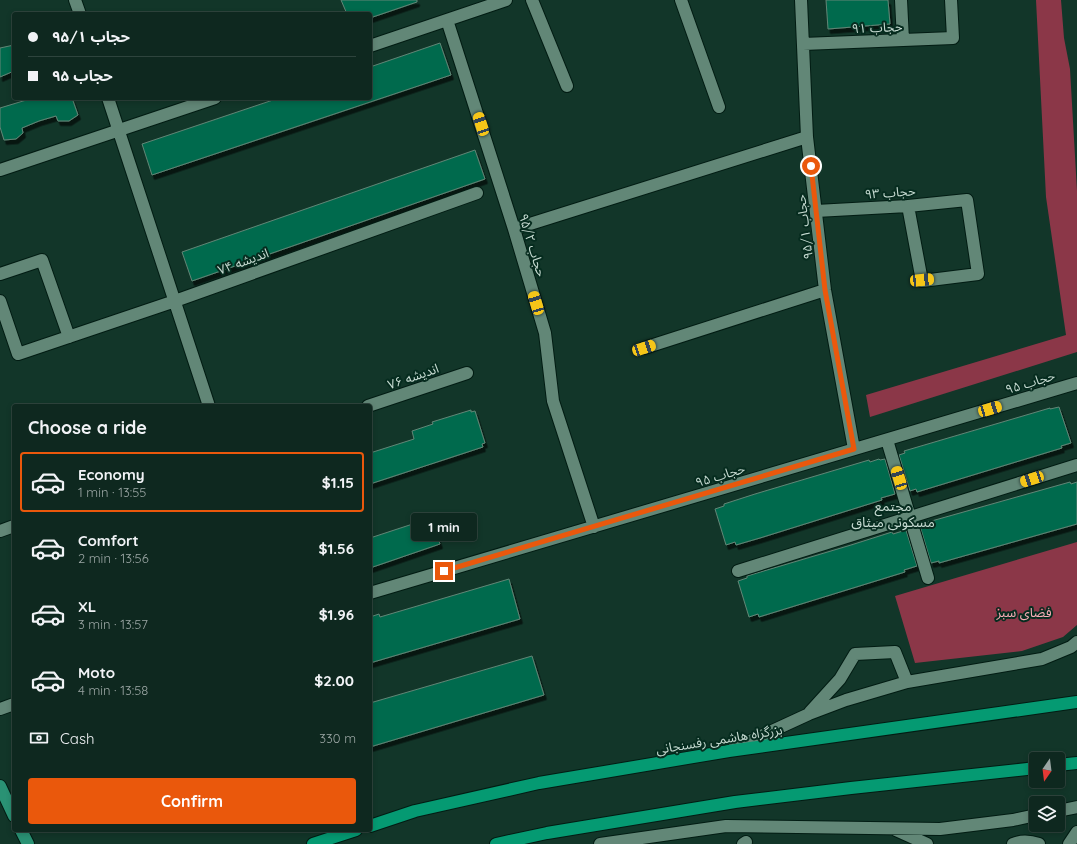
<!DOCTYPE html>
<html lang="en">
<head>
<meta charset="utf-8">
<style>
  body { margin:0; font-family:Quicksand,"Noto Sans Arabic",sans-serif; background:#173028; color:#f1f3f6; height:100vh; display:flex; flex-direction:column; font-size:15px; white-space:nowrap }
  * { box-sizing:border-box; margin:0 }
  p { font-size:13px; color:#9ba6a4 }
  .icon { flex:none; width:22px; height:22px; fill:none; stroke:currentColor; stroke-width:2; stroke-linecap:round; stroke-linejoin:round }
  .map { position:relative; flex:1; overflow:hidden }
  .panel { position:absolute; left:12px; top:404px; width:360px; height:428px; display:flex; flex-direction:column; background:#0e281f; border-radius:4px; box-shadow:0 2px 6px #0003,0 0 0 1px #2e443d }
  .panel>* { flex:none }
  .banner { position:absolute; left:12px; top:12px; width:360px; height:88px; border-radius:4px; box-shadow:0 2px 6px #0003,0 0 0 1px #2e443d; display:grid; align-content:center; height:88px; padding:0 16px; background:#0e281f }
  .needle { width:26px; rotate:194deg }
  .controls { position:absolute; left:1029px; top:752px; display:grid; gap:8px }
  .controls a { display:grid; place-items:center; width:36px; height:36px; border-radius:4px; background:#0e281f; box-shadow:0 2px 6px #0003,0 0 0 1px #2e443d; font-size:20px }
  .end { position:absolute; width:18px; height:18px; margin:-9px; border:5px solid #ea580c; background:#fff; box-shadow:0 0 0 2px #fff }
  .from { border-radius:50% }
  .bubble { position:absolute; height:28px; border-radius:4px; background:#0e281f; box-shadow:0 2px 6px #0003,0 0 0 1px #2e443d; font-size:13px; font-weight:700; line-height:28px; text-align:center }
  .car { position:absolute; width:12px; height:24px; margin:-12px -6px; border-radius:5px; box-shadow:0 0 3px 1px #0007; background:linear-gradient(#f5c518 24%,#345 0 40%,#f5c518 0 76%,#345 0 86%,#f5c518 0) }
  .banner b { display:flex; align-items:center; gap:14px; height:38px; font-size:15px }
  .banner b+b { border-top:1px solid #2e443d }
  .banner i { width:10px; height:10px; background:#f1f3f6 }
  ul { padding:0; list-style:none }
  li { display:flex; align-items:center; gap:12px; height:60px; margin:0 8px 6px; padding:0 8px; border:2px solid transparent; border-radius:4px }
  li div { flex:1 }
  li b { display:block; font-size:15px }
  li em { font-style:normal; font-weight:700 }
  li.active { border-color:#ea580c }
  li>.icon { width:36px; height:36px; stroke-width:1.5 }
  h2 { padding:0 16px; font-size:18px; line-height:48px }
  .pay { display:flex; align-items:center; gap:10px; height:44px; padding:0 16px; font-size:15px }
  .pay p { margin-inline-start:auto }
  .primary-button { display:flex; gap:8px; margin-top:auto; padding:8px 16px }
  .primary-button a { flex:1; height:46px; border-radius:4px; background:#ea580c; color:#fff; font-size:16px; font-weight:700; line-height:46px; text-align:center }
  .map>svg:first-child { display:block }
</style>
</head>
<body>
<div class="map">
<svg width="1077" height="844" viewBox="0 0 1077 844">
  <defs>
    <filter id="shadow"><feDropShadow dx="2.5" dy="4.5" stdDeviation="0" flood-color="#0009"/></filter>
  </defs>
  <rect width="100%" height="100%" fill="#123629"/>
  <!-- green -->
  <path fill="#8b3748" d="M1036,0H1061L1064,38L1070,69L1077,191V352L870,417L866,395L1066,335L1046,197Z
    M1077,542V625L1063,637L1022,651L915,663L895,596Z"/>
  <!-- building -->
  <path fill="#056a4e" stroke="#618676" filter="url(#shadow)" d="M341,0H417V2L370,18V14H347Z
    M826,0H888L890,24L828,29Z
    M440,43L451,75L152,175L142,144L279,98H370V67Z
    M14,45V71L0,77V48Z
    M33,98H72L78,115L69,121H58L56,116L39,121L22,128L23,133L16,139L4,140L0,127V108Z
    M475,150L485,179L192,281L182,252Z
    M1059,407L1071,443L1061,446L1062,448L917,492L916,489L910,491L899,455L905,453L904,451L1050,408V409Z
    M471,410V412L475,411L485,443L482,444L483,447L370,484V453L414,439L412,431L433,424L432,422Z
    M879,459L880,460L885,459L895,494L881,498L882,500L760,538L736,545L735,542L726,545L715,509L724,506V504L755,494L869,460L870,462Z
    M1070,482L1071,484L1077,482V524L939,563V561L931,563L920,526L928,524V522Z
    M431,518L440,544L370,568V538Z
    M906,530L917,566L904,570L905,572L759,617L758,614L749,617L738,581L747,578V576L851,545L892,532L893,534Z
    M509,579L520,619L370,663V617L379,614L380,617Z
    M532,656L544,695L370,747V703Z"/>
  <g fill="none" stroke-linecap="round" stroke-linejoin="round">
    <!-- minor casing -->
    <g stroke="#021c13" stroke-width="14">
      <path id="minor" d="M75,0L80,14
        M532,0L567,86
        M681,0L719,107
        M801,0L807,137L825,290L854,449
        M901,0L903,40
        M447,20L514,229L545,333L553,401L594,527
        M803,44L953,38L951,0
        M370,46L506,0
        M108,98L209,406
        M0,170L215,98
        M816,211L908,206L967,200L978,274L922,281L908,206
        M514,229L807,137
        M0,274L42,260L69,337
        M0,301L18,354L175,301L477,193
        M644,348L825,290
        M368,406L467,373
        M887,440L928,578
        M0,531L14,526
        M738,571L1077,465
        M370,593L1077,383
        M0,709L14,704
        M810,712L840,679L855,654L895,652L907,682
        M733,749L809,714L846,700L907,682L1042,659L1071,647L1077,642
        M1058,811L1077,807
        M896,830L927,844
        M600,844L726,826L940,829L1013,820L1036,815
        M743,844L746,842
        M1013,844C1022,840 1030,841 1039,844
        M1069,844L1077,832"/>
    </g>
    <!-- major casing -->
    <g stroke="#021c13" stroke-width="14">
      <path id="major" d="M0,786L14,816
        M21,830L28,844"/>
    </g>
    <!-- highway casing -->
    <g stroke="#021c13" stroke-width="14">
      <path id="highway" d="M1058,765L1077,763
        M370,826L415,811L539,783L729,751L1077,702
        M313,844L356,830
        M496,844L547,833L735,802L851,788L1036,768"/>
    </g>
    <!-- minor -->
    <use href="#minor" stroke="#628777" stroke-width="12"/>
    <!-- major -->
    <use href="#major" stroke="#2a9274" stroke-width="12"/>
    <!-- highway -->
    <use href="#highway" stroke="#059a72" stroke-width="12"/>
  </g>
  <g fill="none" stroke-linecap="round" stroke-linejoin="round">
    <!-- route -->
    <path stroke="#ea580c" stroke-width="5" d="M444,571L854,449L825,290L811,166"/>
  </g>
  <g text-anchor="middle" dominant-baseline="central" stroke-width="4" stroke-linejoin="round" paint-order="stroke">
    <!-- street labels -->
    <g font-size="13" fill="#c6dad1" stroke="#062c1f">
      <text transform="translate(877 27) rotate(-2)">حجاب ۹۱</text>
      <text transform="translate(890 192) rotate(-4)">حجاب ۹۳</text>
      <text transform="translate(804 227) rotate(-97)">حجاب ۹۵/۱</text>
      <text transform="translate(533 245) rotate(73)">حجاب ۹۵/۲</text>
      <text transform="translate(243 261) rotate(-20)">اندیشه ۷۴</text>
      <text transform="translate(413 376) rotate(-19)">اندیشه ۷۶</text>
      <text transform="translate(1030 382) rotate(-17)">حجاب ۹۵</text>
      <text transform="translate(720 475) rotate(-17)">حجاب ۹۵</text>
      <text transform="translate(719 739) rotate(-9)">بزرگراه هاشمی رفسنجانی</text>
    </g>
    <!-- park labels -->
    <g font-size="13" fill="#f9adb7" stroke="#062c1f">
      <text x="1024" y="612">فضای سبز</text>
    </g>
    <!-- neighbourhood labels -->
    <g font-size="14" fill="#c6dad1" stroke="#062c1f">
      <text x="893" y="506">مجتمع<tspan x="893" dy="16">مسکونی میثاق</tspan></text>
    </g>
  </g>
</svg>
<div class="controls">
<a><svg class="needle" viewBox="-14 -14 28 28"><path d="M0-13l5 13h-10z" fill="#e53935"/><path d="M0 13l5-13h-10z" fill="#9ba6a4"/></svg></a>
<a><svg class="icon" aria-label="layers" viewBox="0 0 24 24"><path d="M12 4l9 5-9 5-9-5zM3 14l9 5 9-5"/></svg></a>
</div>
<i class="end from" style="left:811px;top:166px"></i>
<i class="end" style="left:444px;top:571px"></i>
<div class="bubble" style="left:411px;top:513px;width:66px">1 min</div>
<i class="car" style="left:481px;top:124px;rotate:342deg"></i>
<i class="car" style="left:922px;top:280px;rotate:84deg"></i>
<i class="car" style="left:536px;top:303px;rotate:343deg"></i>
<i class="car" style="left:644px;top:348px;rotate:72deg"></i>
<i class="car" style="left:990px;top:409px;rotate:73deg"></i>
<i class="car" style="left:899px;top:478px;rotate:343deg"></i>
<i class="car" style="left:1032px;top:479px;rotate:252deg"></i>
<div class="banner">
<b><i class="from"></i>حجاب ۹۵/۱</b>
<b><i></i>حجاب ۹۵</b>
</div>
<section class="panel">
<h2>Choose a ride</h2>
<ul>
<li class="active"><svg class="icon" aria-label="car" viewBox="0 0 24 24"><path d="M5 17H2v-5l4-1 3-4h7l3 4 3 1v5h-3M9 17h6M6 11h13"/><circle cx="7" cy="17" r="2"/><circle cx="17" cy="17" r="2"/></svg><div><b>Economy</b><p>1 min · 13:55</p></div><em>$1.15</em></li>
<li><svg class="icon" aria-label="car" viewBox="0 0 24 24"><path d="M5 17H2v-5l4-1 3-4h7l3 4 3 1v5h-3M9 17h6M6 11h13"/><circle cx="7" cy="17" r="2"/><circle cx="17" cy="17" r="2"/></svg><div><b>Comfort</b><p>2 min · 13:56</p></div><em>$1.56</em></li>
<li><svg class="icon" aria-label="car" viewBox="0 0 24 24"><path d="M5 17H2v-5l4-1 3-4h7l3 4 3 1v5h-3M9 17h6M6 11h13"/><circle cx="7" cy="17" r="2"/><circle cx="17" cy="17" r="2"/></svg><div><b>XL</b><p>3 min · 13:57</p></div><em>$1.96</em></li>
<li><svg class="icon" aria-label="car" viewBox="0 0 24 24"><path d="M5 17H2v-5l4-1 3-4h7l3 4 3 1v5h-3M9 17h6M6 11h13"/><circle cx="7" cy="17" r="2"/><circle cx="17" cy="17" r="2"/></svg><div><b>Moto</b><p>4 min · 13:58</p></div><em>$2.00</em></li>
</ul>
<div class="pay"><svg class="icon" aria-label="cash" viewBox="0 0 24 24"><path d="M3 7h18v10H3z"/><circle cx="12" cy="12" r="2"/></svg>Cash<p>330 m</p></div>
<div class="primary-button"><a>Confirm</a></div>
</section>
</div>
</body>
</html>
